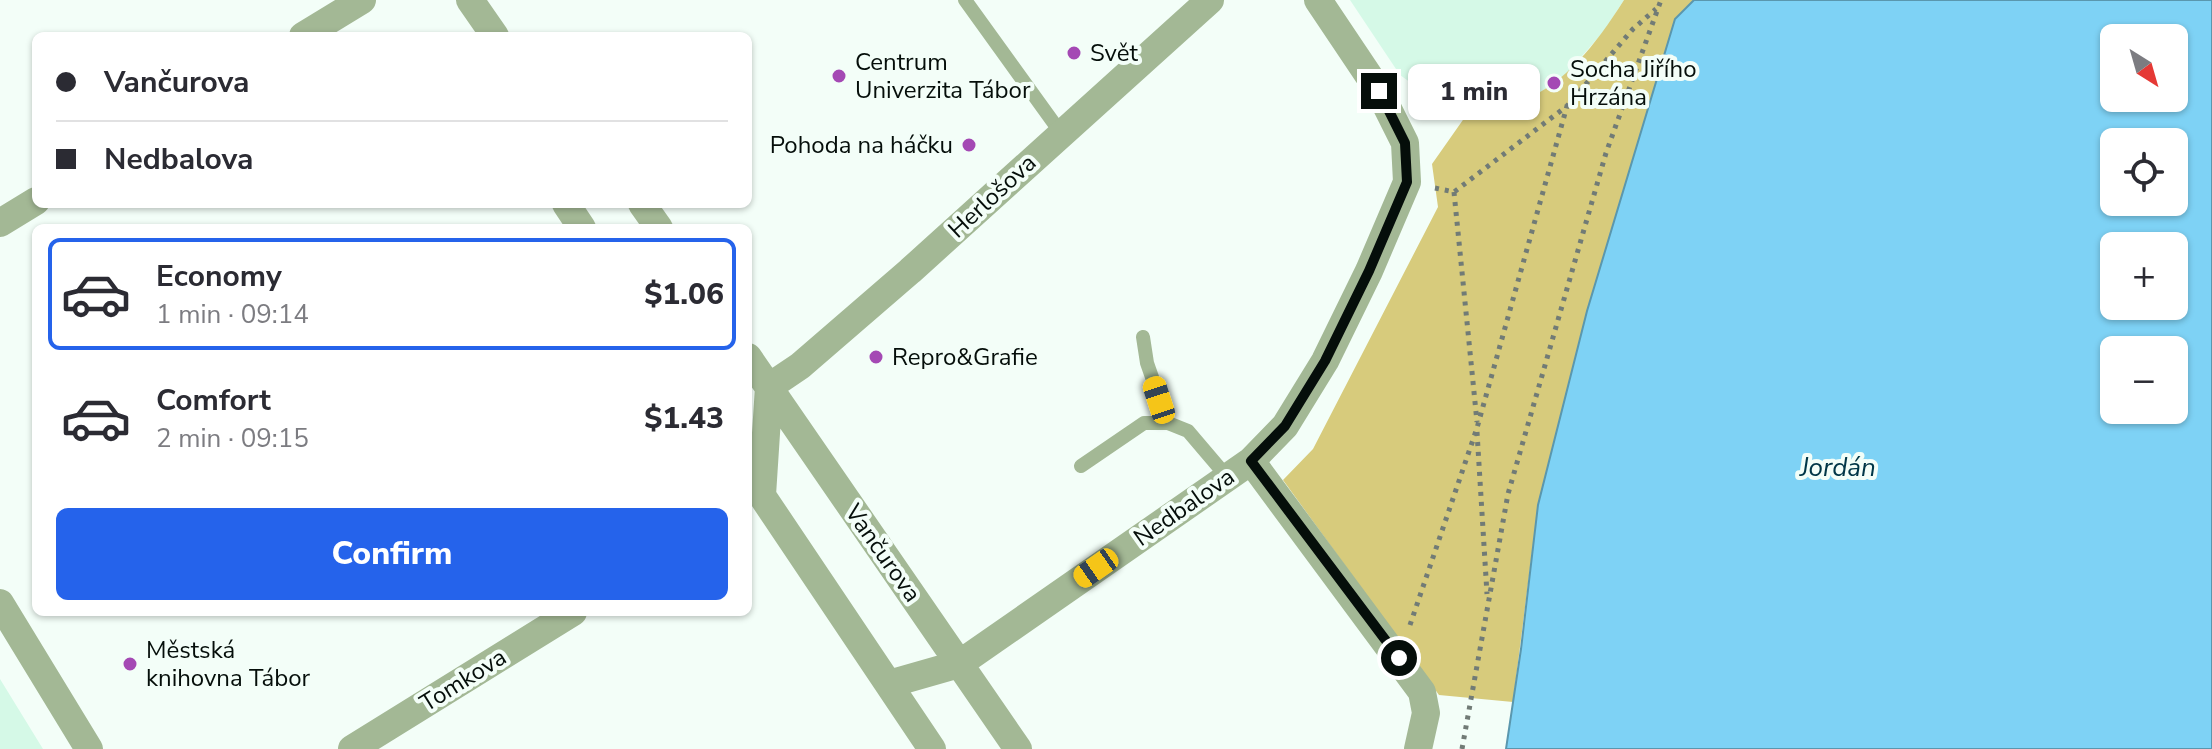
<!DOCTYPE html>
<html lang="en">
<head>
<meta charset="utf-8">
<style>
  body { margin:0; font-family:"Nunito Sans",sans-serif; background:#f7f7f7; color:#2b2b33; height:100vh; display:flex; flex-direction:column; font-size:30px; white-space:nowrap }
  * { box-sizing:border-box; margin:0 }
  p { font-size:26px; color:#7c7c81 }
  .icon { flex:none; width:44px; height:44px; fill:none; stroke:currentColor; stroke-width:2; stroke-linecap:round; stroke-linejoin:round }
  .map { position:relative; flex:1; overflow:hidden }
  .drawer { position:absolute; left:32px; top:224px; width:720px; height:392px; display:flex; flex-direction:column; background:#fff; border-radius:12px; box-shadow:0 2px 6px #0004 }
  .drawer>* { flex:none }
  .guide { position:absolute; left:32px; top:32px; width:720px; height:176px; border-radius:12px; box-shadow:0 2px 6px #0004; display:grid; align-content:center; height:176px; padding:0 24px; background:#fff }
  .needle { width:52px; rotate:143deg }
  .buttons { position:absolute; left:2100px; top:24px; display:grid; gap:16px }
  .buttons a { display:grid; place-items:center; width:88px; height:88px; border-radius:12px; background:#fff; box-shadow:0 2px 6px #0004; font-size:40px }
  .end { position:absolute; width:36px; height:36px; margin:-18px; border:10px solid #050e0a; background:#fff; box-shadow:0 0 0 4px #fff }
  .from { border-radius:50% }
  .bubble { position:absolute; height:56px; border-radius:12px; background:#fff; box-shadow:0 2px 6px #0004; font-size:26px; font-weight:800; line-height:56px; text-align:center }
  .car { position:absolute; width:24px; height:48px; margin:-24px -12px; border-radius:10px; box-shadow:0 0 6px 2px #0007; background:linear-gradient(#f5c518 24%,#345 0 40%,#f5c518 0 76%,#345 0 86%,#f5c518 0) }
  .guide b { display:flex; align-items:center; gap:28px; height:76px; font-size:30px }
  .guide b+b { border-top:2px solid #e1e1e2 }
  .guide i { width:20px; height:20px; background:#2b2b33 }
  ul { padding:14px 0 0; list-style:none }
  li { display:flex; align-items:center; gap:24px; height:112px; margin:0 16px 12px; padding:0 8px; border:4px solid transparent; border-radius:12px }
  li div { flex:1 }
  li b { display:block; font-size:30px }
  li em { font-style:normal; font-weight:800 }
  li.on { border-color:#2563eb }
  li>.icon { width:72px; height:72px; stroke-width:1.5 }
  .primary-button { display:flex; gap:16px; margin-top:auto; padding:16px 24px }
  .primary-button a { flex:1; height:92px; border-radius:12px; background:#2563eb; color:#fff; font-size:32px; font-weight:800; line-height:92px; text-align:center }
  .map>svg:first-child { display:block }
</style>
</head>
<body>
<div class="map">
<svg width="2212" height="749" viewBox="0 0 2212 749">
  <rect width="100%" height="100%" fill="#f3fef8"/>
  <!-- built -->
  <path fill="#d5f9e7" d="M1350,0H1624L1604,31L1562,79L1522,103L1465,117L1453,113L1400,75Z
    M0,679L43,749H0Z"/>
  <!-- green -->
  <path fill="#d7cb7c" d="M1624,0H1694L1675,19L1587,311L1538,505L1513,702L1439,695L1283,480L1313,449L1438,207L1432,164L1465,117C1545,106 1582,66 1624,0Z"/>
  <!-- water -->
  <path fill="#7ed2f5" stroke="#5a97ae" stroke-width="2" fill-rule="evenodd" d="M1694,0H2212V749H1506L1521,649L1538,505L1587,311L1675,19ZM2114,38H2174V98H2114ZM2114,142H2174V202H2114ZM2114,246H2174V306H2114ZM2114,350H2174V410H2114Z"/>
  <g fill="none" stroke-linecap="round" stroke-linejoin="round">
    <!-- path -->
    <path stroke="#717b76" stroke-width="5" stroke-dasharray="4 6" stroke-linecap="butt" d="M1435,188L1454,192L1567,106L1633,29L1656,9
      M1454,192L1477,422
      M1477,432L1487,594
      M1410,625L1477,428L1567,106
      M1462,749L1508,494L1606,153L1661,0"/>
    <!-- service -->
    <path stroke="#a3b895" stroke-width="14" d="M965,0L1061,133
      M1143,337L1147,363L1168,423
      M1081,466L1144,423H1168L1188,431L1228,478"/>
    <!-- minor -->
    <path stroke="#a3b895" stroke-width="28" d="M470,0L495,36
      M303,36L362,0
      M566,204L582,228
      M642,204L659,228
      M0,223L36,201
      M748,357L1018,749
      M769,387L800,366L910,271L1210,0
      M1251,461L1422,692L1426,713L1418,749
      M748,475L932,749
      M762,495L769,387
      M0,603L89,749
      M889,684L959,664L1251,461L1285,426L1325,361L1369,271L1407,182L1405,143L1379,91L1318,0
      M352,749L573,612"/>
  </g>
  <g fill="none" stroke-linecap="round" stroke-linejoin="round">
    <!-- route -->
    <path stroke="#050e0a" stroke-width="10" d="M1379,91L1405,143L1407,182L1369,271L1325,361L1285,426L1251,461L1399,658"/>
  </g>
  <!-- markers -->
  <g fill="#a449b4" stroke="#f3fef8" stroke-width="3">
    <circle cx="1074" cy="53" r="8"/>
    <circle cx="839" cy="76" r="8"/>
    <circle cx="1554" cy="83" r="8"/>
    <circle cx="969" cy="145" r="8"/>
    <circle cx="876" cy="357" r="8"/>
    <circle cx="130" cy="664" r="8"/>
  </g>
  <g text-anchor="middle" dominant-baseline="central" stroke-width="8" stroke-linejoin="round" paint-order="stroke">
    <!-- poi labels -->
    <g font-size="24" fill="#050e0a" stroke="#f3fef8" text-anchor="start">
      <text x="1090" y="53">Svět</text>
      <text x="855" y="62">Centrum<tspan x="855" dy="28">Univerzita Tábor</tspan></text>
      <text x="1570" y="69">Socha Jiřího<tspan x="1570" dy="28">Hrzána</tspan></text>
      <text x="953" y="145" text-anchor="end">Pohoda na háčku</text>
      <text x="892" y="357">Repro&amp;Grafie</text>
      <text x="146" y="650">Městská<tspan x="146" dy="28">knihovna Tábor</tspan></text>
    </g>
    <!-- street labels -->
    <g font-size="24" fill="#050e0a" stroke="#f3fef8">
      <text transform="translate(992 196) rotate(-43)">Herlošova</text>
      <text transform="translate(1184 507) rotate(-35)">Nedbalova</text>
      <text transform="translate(883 553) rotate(55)">Vančurova</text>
      <text transform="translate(463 680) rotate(-32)">Tomkova</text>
    </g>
    <!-- water labels -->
    <g font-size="26" font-style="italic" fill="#003647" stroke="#f3fef8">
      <text x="1838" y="467">Jordán</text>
    </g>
  </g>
</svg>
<div class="buttons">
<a><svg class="needle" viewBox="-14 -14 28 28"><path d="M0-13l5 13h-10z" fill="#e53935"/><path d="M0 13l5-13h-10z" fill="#7c7c81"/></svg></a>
<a><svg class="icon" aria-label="locate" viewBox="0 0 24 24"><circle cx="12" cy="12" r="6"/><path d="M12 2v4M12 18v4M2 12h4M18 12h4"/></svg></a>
<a>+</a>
<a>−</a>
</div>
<i class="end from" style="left:1399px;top:658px"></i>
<i class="end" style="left:1379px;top:91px"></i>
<div class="bubble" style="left:1408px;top:64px;width:132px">1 min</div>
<i class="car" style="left:1159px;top:400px;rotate:342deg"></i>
<i class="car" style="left:1096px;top:568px;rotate:235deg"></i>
<div class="guide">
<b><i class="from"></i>Vančurova</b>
<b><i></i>Nedbalova</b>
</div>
<section class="drawer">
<ul>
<li class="on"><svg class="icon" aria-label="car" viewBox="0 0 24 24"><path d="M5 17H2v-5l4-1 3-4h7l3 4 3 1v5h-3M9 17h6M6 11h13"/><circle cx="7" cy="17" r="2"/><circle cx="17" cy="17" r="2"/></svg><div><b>Economy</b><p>1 min · 09:14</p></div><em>$1.06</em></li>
<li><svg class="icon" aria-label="car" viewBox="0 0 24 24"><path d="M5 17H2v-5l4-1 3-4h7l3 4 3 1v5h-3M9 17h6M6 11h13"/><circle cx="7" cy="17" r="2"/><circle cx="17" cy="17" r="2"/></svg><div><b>Comfort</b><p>2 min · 09:15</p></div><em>$1.43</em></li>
</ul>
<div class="primary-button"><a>Confirm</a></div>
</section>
</div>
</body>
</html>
